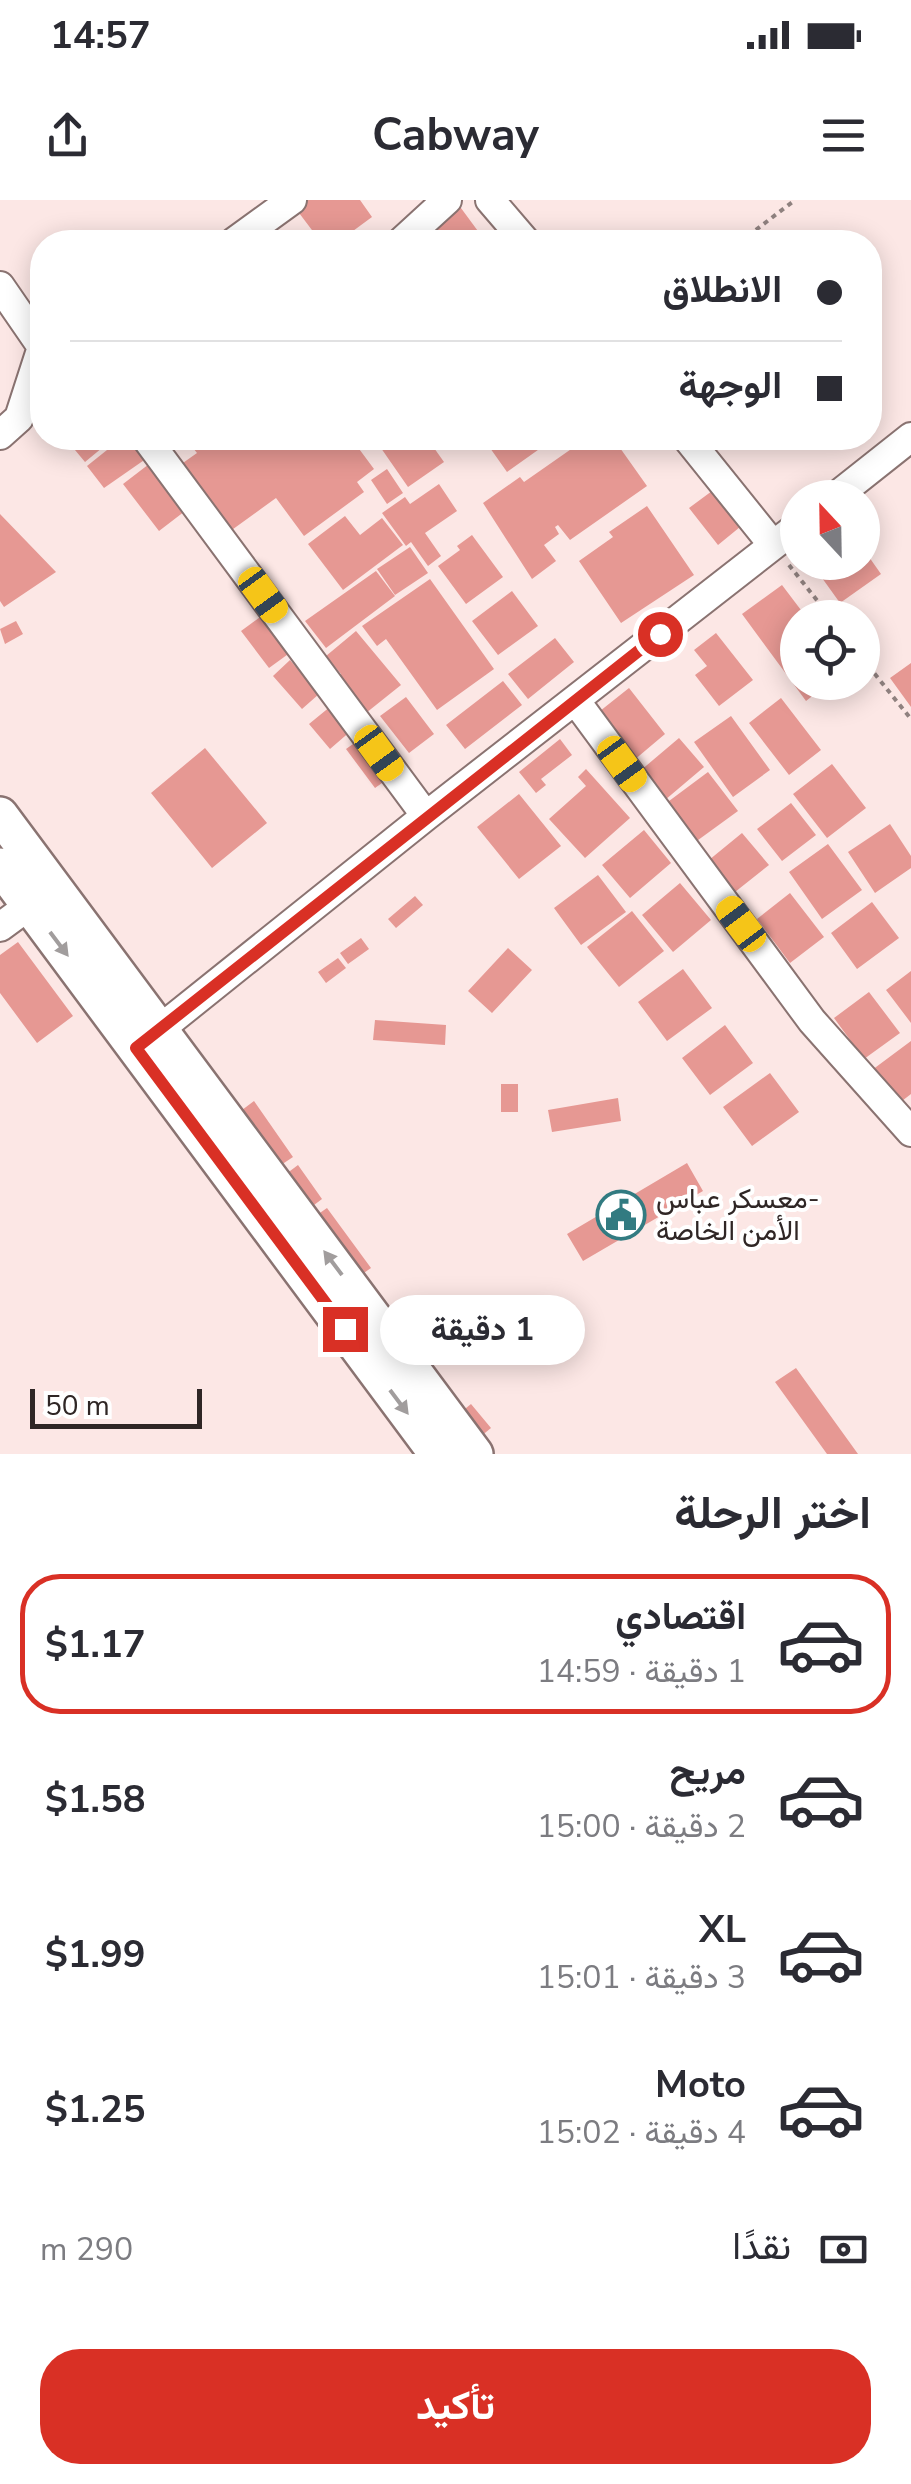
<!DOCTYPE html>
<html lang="ar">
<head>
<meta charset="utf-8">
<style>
  body { margin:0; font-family:"Nunito Sans",Vazirmatn,sans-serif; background:#f2f2f3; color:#2b2b33; direction:rtl; height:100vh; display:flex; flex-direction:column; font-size:38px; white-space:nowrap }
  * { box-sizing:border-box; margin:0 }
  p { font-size:32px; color:#7c7c81 }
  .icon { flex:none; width:55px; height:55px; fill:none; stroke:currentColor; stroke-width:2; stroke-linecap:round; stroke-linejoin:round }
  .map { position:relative; height:1254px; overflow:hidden; direction:ltr }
  .side { display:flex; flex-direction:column; background:#fff; flex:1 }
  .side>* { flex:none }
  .banner { position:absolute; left:30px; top:30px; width:852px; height:220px; border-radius:40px; box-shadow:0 5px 25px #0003; direction:rtl; display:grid; align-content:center; height:220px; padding:0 40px; background:#fff }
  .needle { width:65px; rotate:338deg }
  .buttons { position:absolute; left:780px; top:280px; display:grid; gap:20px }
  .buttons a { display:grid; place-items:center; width:100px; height:100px; border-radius:50%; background:#fff; box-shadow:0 5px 25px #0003; font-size:50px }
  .scale { position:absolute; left:30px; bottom:25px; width:172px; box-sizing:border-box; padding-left:10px; border:5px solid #2f2625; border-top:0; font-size:28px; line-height:35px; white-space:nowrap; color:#2f2625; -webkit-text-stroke:8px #fff; paint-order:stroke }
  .end { position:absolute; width:45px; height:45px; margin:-22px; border:12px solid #d93025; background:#fff; box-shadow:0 0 0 5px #fff }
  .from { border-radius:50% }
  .bubble { position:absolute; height:70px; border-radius:35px; background:#fff; box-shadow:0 5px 25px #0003; font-size:32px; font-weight:700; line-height:70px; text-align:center; direction:rtl }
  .car { position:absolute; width:30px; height:60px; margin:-30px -15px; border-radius:12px; box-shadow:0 0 8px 2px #0007; background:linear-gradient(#f5c518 24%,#345 0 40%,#f5c518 0 76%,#345 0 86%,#f5c518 0) }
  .banner b { display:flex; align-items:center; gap:35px; height:95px; font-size:38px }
  .banner b+b { border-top:2px solid #e1e1e2 }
  .banner i { width:25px; height:25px; background:#2b2b33 }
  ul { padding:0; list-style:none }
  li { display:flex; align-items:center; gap:30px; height:140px; margin:0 20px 15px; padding:0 20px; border:5px solid transparent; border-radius:40px }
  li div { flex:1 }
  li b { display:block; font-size:38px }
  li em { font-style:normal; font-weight:700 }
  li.active { border-color:#d93025 }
  li>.icon { width:90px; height:90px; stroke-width:1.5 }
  h2 { padding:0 40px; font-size:45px; line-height:120px }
  .pay { display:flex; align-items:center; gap:25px; height:110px; padding:0 40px; font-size:38px }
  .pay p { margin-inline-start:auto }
  .button { display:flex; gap:20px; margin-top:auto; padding:20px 40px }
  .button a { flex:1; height:115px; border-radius:40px; background:#d93025; color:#fff; font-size:40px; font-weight:700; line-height:115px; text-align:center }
  .status { display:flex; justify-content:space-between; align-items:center; height:70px; padding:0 50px; background:#fff; direction:ltr }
  .status svg { height:28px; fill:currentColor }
  header { display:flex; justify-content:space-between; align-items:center; height:130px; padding:0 40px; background:#fff; font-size:45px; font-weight:700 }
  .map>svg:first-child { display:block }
</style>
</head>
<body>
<div class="status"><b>14:57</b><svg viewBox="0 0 49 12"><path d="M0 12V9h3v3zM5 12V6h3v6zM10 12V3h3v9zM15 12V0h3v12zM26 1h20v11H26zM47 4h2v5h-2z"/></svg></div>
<header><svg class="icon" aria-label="menu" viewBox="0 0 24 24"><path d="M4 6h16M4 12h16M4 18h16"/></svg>Cabway<svg class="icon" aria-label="share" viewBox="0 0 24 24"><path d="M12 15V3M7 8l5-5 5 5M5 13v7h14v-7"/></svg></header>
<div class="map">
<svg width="911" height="1254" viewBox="0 0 911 1254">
  <rect width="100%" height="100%" fill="#fce7e5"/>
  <!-- building -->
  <path fill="#e69893" d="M299,0H360L372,17L338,42H321L293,5Z
    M458,4L486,42H414Z
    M65,238H114L85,262Z
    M122,238H135L150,256L104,288L87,266Z
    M185,238H351L374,269L357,282L364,292L304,336L276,298L229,332L180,265L197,253Z
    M374,238H427L444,262L408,287Z
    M483,238H550L552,240L507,272Z
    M587,238H613L647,286L570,340L558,325L555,327L559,334L544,345L556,361L532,379L483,303L520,277L524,282Z
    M153,261L189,308L159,331L123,284Z
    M387,269L403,293L387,304L371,280Z
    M439,284L457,311L425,333L441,356L428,366L411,342L406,346L382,313L405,297L410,304Z
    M712,291L740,327L718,345L689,308Z
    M647,306L694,375L621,423L579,361L613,337L609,332Z
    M0,314L56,372L4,407L0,401Z
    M345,316L360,335L382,318L403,345L343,390L308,344Z
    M472,335L503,377L466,404L438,366L460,350L457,346Z
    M410,347L428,373L395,395L377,369Z
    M862,347L881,374L840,403L812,364L862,362Z
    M376,371L395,396L326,448L305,421Z
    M430,379L494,469L437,510L386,439L377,446L362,426Z
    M782,385L807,418H798V482H830L806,501L742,414Z
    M512,391L538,426L498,455L472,421Z
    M263,415L291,452L269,468L241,431Z
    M16,421L23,434L5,444L0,429Z
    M356,431L401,485L361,517L332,481L341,474L326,456Z
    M716,433L753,480L719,506L695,475L707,466L694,450Z
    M555,438L574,462L528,499L508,474Z
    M290,460L319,494L302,509L273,476Z
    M911,463V507L890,478Z
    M503,481L522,505L465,549L446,525Z
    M629,488L665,534L633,561L595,515Z
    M406,497L434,534L409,553L380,516Z
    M781,498L821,550L789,575L749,523Z
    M331,506L352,530L330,549L309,524Z
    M731,516L770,570L733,597L694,542Z
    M679,538L704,567L665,600L640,571Z
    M360,539L389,578L375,588L346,549Z
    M560,539L572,555L541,579L546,585L536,593L519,572Z
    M205,548L267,623L212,668L151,593Z
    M832,564L866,608L827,638L793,594Z
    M586,569L630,618L585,658L549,619L586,586L578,577Z
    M708,572L738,611L694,643L665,604Z
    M519,594L561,646L519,679L477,627Z
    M791,603L816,635L782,661L757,629Z
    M890,624L911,656V668L875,693L848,652Z
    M644,630L671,663L630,698L602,665Z
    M742,633L769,665L735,692L709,660Z
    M828,644L862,690L822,719L789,672Z
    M598,675L626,712L581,745L554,708Z
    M680,683L711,720L673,752L642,715Z
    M790,693L824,737L790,763L757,719Z
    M415,696L423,705L396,728L388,719Z
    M872,702L899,738L857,769L831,733Z
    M632,711L664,751L619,787L587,747Z
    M361,738L369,749L348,764L340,753Z
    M18,742L73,816L37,843L0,793V755Z
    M508,748L532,770L492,813L468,791Z
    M338,758L346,768L326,783L318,772Z
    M683,769L712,808L667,841L638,802Z
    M911,771V823L886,790Z
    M869,792L900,833L864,859L834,818Z
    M375,820L446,825L445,845L373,840Z
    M725,825L753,863L710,895L682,858Z
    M911,841V894L898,904L872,870Z
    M770,873L799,912L752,946L723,907Z
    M501,884H518V912H501Z
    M618,898L621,921L552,932L548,910Z
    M254,901L293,957L281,965L242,910Z
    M687,963L703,991L583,1061L567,1034Z
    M298,965L322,999L310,1008L286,974Z
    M327,1008L371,1068L358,1077L314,1017Z
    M796,1168L858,1254H827L775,1182Z
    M471,1204L491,1228L480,1237L460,1213Z"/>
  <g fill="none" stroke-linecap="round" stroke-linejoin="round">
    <!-- minor casing -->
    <g stroke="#8a7371" stroke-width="32">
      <path id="minor" d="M490,0L526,42
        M234,42L292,0
        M401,42L447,0
        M0,86L42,147L19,218L0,235
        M146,238L426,616
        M687,238L773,345
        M834,298L911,237
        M575,500L812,821L911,932
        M0,727L30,705
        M145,841L426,616L798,326"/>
    </g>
    <!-- major casing -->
    <g stroke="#8a7371" stroke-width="40">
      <path id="major" d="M0,615L475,1254
        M0,666L437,1254"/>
    </g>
    <!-- path -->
    <path stroke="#8f817f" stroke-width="4" stroke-dasharray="5 5" stroke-linecap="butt" d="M740,42L795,0
      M789,365L831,418
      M862,458L911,519"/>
    <!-- minor -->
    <use href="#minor" stroke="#fff" stroke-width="28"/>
    <!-- major -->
    <use href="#major" stroke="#fff" stroke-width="35"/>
  </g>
  <!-- one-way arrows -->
  <defs><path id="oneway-solid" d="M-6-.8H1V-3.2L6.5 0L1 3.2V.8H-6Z" transform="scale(2.5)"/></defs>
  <g fill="#a19d9d">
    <use href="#oneway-solid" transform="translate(59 744) rotate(53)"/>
    <use href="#oneway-solid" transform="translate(333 1063) rotate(-127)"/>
    <use href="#oneway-solid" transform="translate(399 1202) rotate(53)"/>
  </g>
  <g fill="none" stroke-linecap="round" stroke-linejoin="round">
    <!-- route -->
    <path stroke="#d93025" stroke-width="12" d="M345,1129L136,848L660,434"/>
  </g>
  <!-- icons -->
  <defs>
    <g id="civic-ring" transform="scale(2.5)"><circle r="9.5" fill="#fff" stroke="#327b81" stroke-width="1.5"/><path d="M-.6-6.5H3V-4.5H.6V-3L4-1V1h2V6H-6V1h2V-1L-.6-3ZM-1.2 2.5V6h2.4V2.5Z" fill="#327b81"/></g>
  </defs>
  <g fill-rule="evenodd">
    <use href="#civic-ring" x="621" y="1015"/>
  </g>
  <g text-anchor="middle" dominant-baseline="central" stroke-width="8" stroke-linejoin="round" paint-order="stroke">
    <!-- poi labels -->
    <g font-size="28" fill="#2f2625" stroke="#fff" text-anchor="start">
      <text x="656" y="999">معسكر عباس-<tspan x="656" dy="32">الأمن الخاصة</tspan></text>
    </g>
  </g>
</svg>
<div class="buttons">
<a><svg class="needle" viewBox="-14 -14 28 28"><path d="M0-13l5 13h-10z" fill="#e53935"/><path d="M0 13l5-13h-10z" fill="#7c7c81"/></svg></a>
<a><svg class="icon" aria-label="locate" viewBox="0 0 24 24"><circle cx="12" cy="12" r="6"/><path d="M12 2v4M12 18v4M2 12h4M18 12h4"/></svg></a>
</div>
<div class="scale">50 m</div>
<i class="end from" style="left:660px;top:434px"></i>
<i class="end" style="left:345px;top:1129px"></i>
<div class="bubble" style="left:380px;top:1095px;width:205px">1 دقيقة</div>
<i class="car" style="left:263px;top:395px;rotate:144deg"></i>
<i class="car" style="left:379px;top:553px;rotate:144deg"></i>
<i class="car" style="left:622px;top:564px;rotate:144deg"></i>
<i class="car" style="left:741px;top:724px;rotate:323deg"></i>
<div class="banner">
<b><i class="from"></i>الانطلاق</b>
<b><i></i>الوجهة</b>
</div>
</div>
<section class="side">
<h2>اختر الرحلة</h2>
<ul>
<li class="active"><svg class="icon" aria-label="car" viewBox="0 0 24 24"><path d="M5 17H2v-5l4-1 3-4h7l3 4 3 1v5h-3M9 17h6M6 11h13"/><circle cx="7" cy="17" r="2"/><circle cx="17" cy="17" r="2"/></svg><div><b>اقتصادي</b><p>1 دقيقة · 14:59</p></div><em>$1.17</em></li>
<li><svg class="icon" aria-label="car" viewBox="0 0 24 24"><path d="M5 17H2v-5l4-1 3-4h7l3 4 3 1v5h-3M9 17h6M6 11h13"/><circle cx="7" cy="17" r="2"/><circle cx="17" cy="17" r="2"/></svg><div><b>مريح</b><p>2 دقيقة · 15:00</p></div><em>$1.58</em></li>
<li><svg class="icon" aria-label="car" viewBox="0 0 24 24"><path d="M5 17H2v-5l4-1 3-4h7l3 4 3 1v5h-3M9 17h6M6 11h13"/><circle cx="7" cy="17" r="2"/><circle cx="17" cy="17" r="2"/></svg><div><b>XL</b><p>3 دقيقة · 15:01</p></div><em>$1.99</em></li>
<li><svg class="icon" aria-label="car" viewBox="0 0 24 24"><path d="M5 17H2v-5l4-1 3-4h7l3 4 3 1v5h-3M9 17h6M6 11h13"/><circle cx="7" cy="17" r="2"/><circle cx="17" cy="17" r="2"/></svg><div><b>Moto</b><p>4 دقيقة · 15:02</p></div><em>$1.25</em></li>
</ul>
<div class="pay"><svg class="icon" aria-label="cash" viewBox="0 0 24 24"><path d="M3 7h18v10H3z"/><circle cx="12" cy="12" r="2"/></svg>نقدًا<p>290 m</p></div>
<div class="button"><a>تأكيد</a></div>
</section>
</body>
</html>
